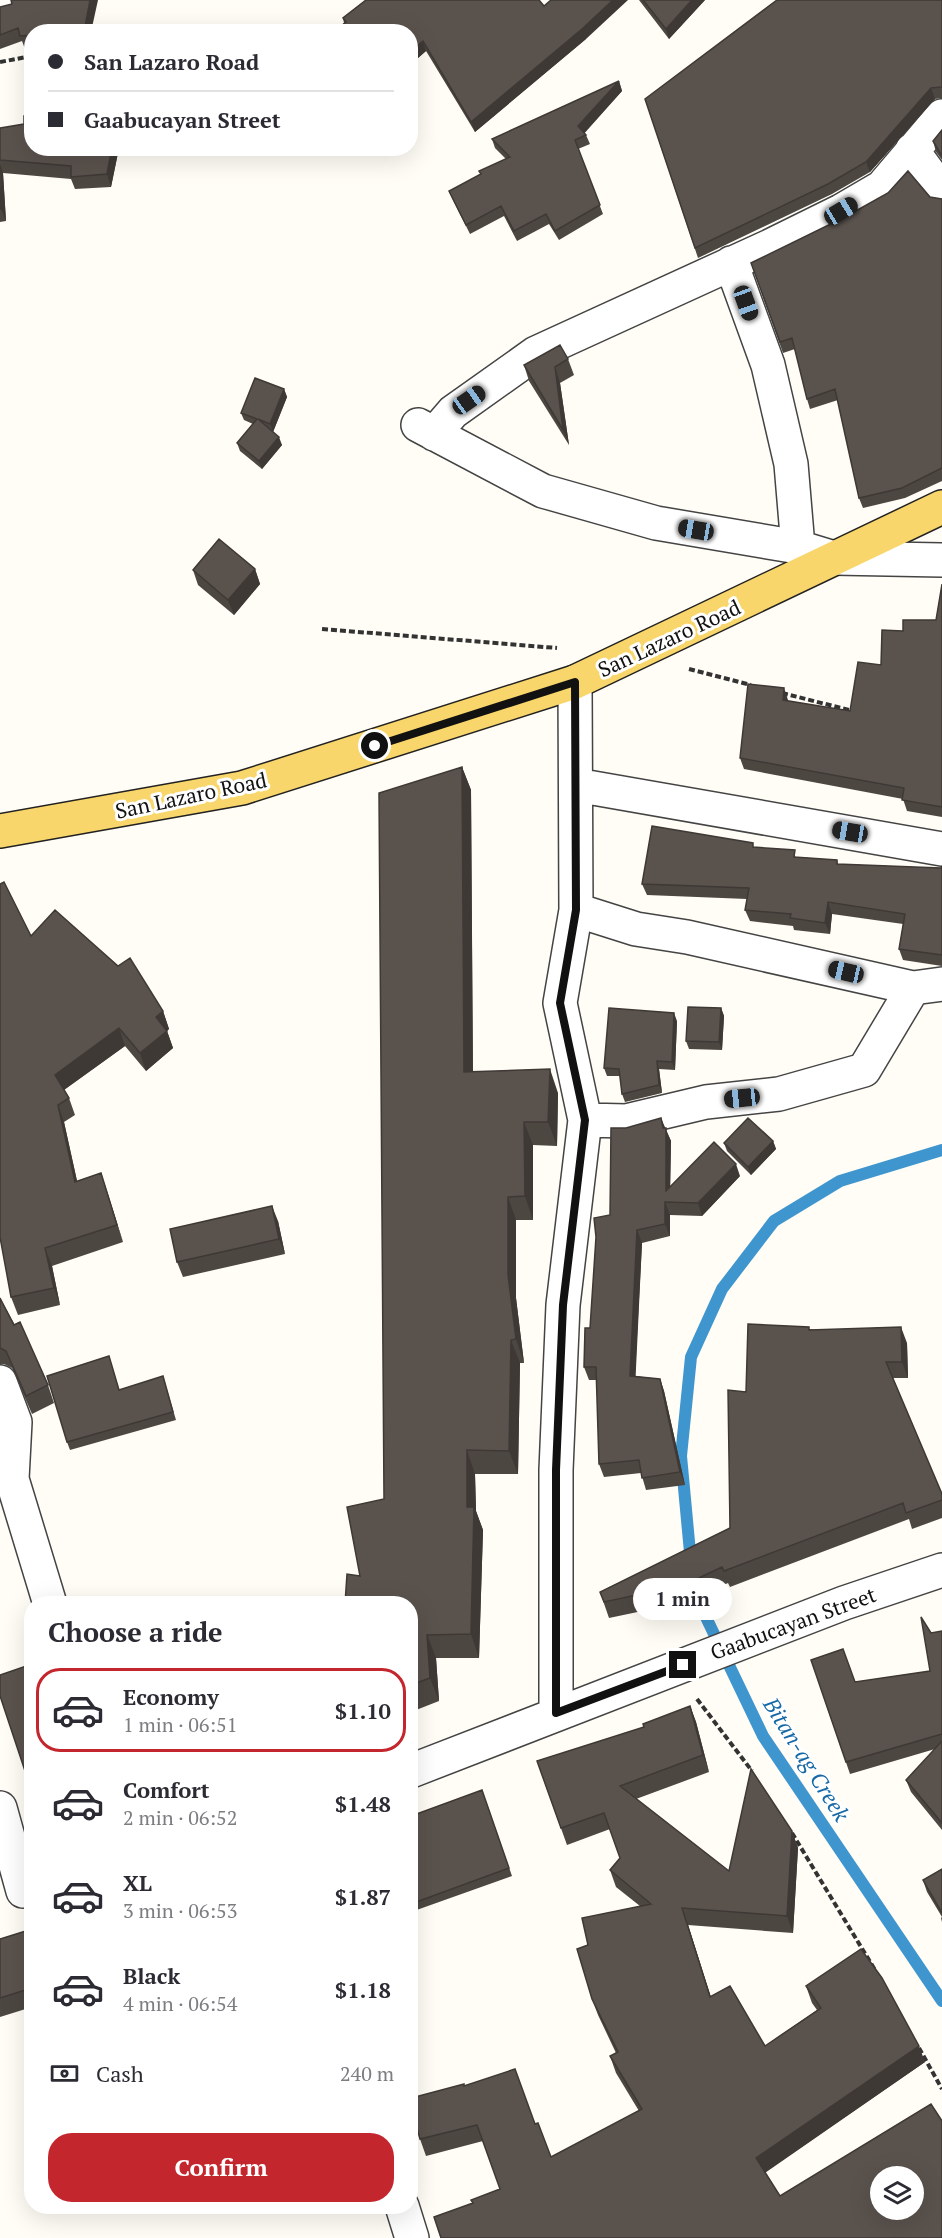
<!DOCTYPE html>
<html lang="en">
<head>
<meta charset="utf-8">
<style>
  body { margin:0; font-family:"PT Serif",serif; background:#f2f2f3; color:#2b2b33; height:100vh; display:flex; flex-direction:column; font-size:22px; white-space:nowrap }
  * { box-sizing:border-box; margin:0 }
  p { font-size:20px; color:#7c7c81 }
  .icon { flex:none; width:33px; height:33px; fill:none; stroke:currentColor; stroke-width:2; stroke-linecap:round; stroke-linejoin:round }
  .map { position:relative; flex:1; overflow:hidden }
  .drawer { position:absolute; left:24px; top:1596px; width:394px; height:618px; display:flex; flex-direction:column; background:#fff; border-radius:24px; box-shadow:0 6px 24px #0002 }
  .drawer>* { flex:none }
  .hud { position:absolute; left:24px; top:24px; width:394px; height:132px; border-radius:24px; box-shadow:0 6px 24px #0002; display:grid; align-content:center; height:132px; padding:0 24px; background:#fff }
  .buttons { position:absolute; left:870px; top:2166px; display:grid; gap:12px }
  .buttons a { display:grid; place-items:center; width:54px; height:54px; border-radius:50%; background:#fff; box-shadow:0 6px 24px #0002; font-size:30px }
  .end { position:absolute; width:27px; height:27px; margin:-14px; border:8px solid #111; background:#fff; box-shadow:0 0 0 3px #fff }
  .from { border-radius:50% }
  .bubble { position:absolute; height:42px; border-radius:21px; background:#fff; box-shadow:0 6px 24px #0002; font-size:20px; font-weight:800; line-height:42px; text-align:center }
  .car { position:absolute; width:18px; height:36px; margin:-18px -9px; border-radius:8px; box-shadow:0 0 4px 2px #0007; background:linear-gradient(#222 24%,#8ab4d8 0 40%,#222 0 76%,#8ab4d8 0 86%,#222 0) }
  .hud b { display:flex; align-items:center; gap:21px; height:57px; font-size:22px }
  .hud b+b { border-top:2px solid #e1e1e2 }
  .hud i { width:15px; height:15px; background:#2b2b33 }
  ul { padding:0; list-style:none }
  li { display:flex; align-items:center; gap:18px; height:84px; margin:0 12px 9px; padding:0 12px; border:3px solid transparent; border-radius:24px }
  li div { flex:1 }
  li b { display:block; font-size:22px }
  li em { font-style:normal; font-weight:800 }
  li.selected { border-color:#c4262e }
  li>.icon { width:54px; height:54px; stroke-width:1.5 }
  h2 { padding:0 24px; font-size:27px; line-height:72px }
  .pay { display:flex; align-items:center; gap:15px; height:66px; padding:0 24px; font-size:22px }
  .pay p { margin-inline-start:auto }
  .primary-button { display:flex; gap:12px; margin-top:auto; padding:12px 24px }
  .primary-button a { flex:1; height:69px; border-radius:24px; background:#c4262e; color:#fff; font-size:24px; font-weight:800; line-height:69px; text-align:center }
  .map>svg:first-child { display:block }
</style>
</head>
<body>
<div class="map">
<svg width="942" height="2238" viewBox="0 0 942 2238">
  <rect width="100%" height="100%" fill="#fffdf5"/>
  <g fill="none" stroke-linecap="round" stroke-linejoin="round">
    <!-- stream -->
    <path stroke="#3f96cf" stroke-width="12" d="M691,1563L681,1456L691,1357L722,1289L774,1221L840,1181L942,1150
      M696,1583L703,1611L763,1736L942,2001"/>
    <!-- minor casing -->
    <g stroke="#444" stroke-width="36">
      <path id="minor" d="M912,150L942,191
        M731,263L768,365L791,464L798,547
        M418,425L543,491L656,523L798,547L834,558L942,560
        M434,434L453,412L536,353L770,246L841,211L882,187L942,116
        M575,682L576,910L636,929L687,937L913,988L942,984
        M576,785L942,849
        M585,1120L626,1121L706,1102L779,1094L864,1070L913,988
        M0,1382L15,1422
        M0,1430L15,1422L12,1479L50,1604
        M556,1713V1470L563,1305L585,1120L560,1003L576,910
        M411,1771L844,1603L942,1570
        M0,1808L23,1891
        M402,2206L412,2238"/>
    </g>
    <!-- major casing -->
    <g stroke="#222" stroke-width="36">
      <path id="major" d="M0,831L242,788L575,682L942,507"/>
    </g>
    <!-- path -->
    <path stroke="#333" stroke-width="4" stroke-dasharray="6 3" stroke-linecap="butt" d="M0,62L32,56
      M322,629L557,648
      M689,669L751,685
      M782,693L853,711
      M697,1699L752,1771
      M792,1833L875,1970
      M919,2048L942,2089"/>
    <!-- minor -->
    <use href="#minor" stroke="#fff" stroke-width="33"/>
    <!-- major -->
    <use href="#major" stroke="#f9d66b" stroke-width="33"/>
  </g>
  <!-- wall -->
  <path fill="#4d4742" d="M639,0H705L669,39Z
    M942,0V98L935,99L870,172L832,194L698,258L645,99Z
    M544,6L586,39L475,132L426,51L418,58L411,49V32H334L344,23L343,18Z
    M0,7L32,32V48L25,49L22,41L0,49Z
    M619,81L622,91L584,133L586,135L590,144L578,149L603,214L559,240L549,224L517,241L504,216L470,234L453,200L449,191L481,174L506,159L495,148L492,139Z
    M0,128L32,148H119L111,187L75,189L71,179L3,173L6,221L0,222Z
    M942,130V160L936,152L933,141Z
    M930,197L942,199V481L905,498L863,508L859,498L838,400L810,409L807,399L795,349L783,353L751,263Z
    M568,359L574,375L560,383L569,445L529,381L524,365Z
    M284,389L287,397L273,432L282,445L262,469L240,451L237,443L253,424L244,420L241,413Z
    M255,569L260,584L234,615L198,585L193,570Z
    M942,584V817L907,811L903,799L744,769L740,758L788,700V701L850,711L903,631L936,620Z
    M462,767L471,790L473,1072L558,1093L557,1146L533,1145V1220H516V1298L524,1363H520L518,1474H475L476,1511L483,1530L479,1658H436L439,1701L411,1712V1604L360,1576L384,1499Z
    M755,847L797,857L837,860L838,864L941,868L942,866V966L903,960L899,949L903,924L832,914L830,934L794,930L793,926L750,921L745,910L747,899L647,895L642,884Z
    M31,936L163,1011L169,1029L167,1031L173,1048L146,1071L125,1046L64,1090L69,1098L75,1115L64,1122L77,1181L101,1173L123,1242L52,1266L60,1305L18,1315L11,1297Z
    M721,1008L724,1016L722,1050L689,1049L686,1041Z
    M677,1021L675,1070L659,1069L662,1093L625,1102L622,1094L620,1076H607L604,1068Z
    M665,1128L671,1141L670,1186L740,1176L702,1216L670,1215V1236L642,1243L635,1376L660,1379L664,1391L685,1485L646,1490L641,1473L604,1477L599,1464L597,1380H589L584,1367L610,1215Z
    M773,1141L776,1149L751,1175L727,1151L724,1143Z
    M278,1221L285,1254L183,1277L177,1262Z
    M0,1298L48,1385L54,1403L32,1414L12,1368L4,1364H0Z
    M809,1327V1329L907,1343L908,1378H893L942,1494V1518L912,1529L909,1519L730,1587L728,1583L690,1601L609,1618L600,1592L730,1528L746,1392Z
    M163,1376L176,1420L70,1450L67,1442Z
    M942,1631V1830L911,1792L906,1780L935,1749L850,1774L811,1660L855,1682L930,1671L931,1633Z
    M690,1706L696,1722L709,1772L636,1799L729,1871L792,1831L798,1848L793,1933L688,1925L711,1997L765,2046L817,2010L812,2003L806,1986L925,2062L765,2172L780,2196L942,2238L472,2203L500,2189L483,2141L426,2156L420,2139L464,2086L535,2124L551,2157L639,2111L616,2073L610,2056L616,2053L598,2015L592,1999L588,1945L640,1906L616,1887L610,1870L620,1858L610,1829L567,1845L537,1761L644,1727Z
    M482,1790L512,1876L411,1912V1816Z
    M942,1869V1922L941,1918L942,1917L927,1892L923,1880Z
    M32,1929V2007L0,2017V1939Z"/>
  <!-- shaded-wall -->
  <path fill="#3f3936" d="M90,0H98L91,32H84Z
    M613,0H628L586,39L475,132L471,122Z
    M692,0H705L669,39L666,29Z
    M397,26L399,32H390Z
    M423,41L426,51L418,58L414,48Z
    M619,81L622,91L582,136L578,126Z
    M931,88L935,99L870,172L866,162Z
    M112,148H119L111,187L107,174Z
    M0,164L3,173L6,221L1,209Z
    M555,367L560,383L569,445L563,430Z
    M284,389L287,397L273,432L270,424Z
    M279,437L282,445L262,469L259,461Z
    M255,569L260,584L234,615L228,600Z
    M784,688L788,700L787,711L783,700Z
    M462,767L471,790L473,1096L464,1072Z
    M828,902L832,914L830,934L825,923Z
    M721,1008L724,1016L722,1050L719,1042Z
    M163,1011L169,1029L162,1034L156,1017Z
    M674,1013L677,1021L675,1070L672,1062Z
    M119,1028L125,1046L61,1092L55,1075Z
    M167,1031L173,1048L146,1071L140,1053Z
    M657,1061L659,1069L662,1093L659,1085Z
    M550,1069L558,1093L557,1146L548,1122Z
    M58,1105L64,1122L81,1199L75,1182Z
    M661,1118L671,1141L670,1202L666,1191Z
    M524,1122L533,1145V1220L525,1196Z
    M773,1141L776,1149L751,1175L748,1167Z
    M736,1164L740,1176L702,1216L698,1203Z
    M101,1173L107,1191L123,1242L117,1225Z
    M508,1197L516,1220V1298L524,1363L516,1339L508,1275Z
    M665,1202L670,1215V1236L665,1224Z
    M272,1206L278,1221L285,1254L279,1239Z
    M637,1230L642,1243L635,1389L630,1376Z
    M45,1248L52,1266L60,1305L54,1288Z
    M901,1327L907,1343L908,1378L902,1362Z
    M511,1340L520,1363L518,1474L509,1451Z
    M660,1379L664,1391L685,1485L680,1472Z
    M467,1450L475,1474L476,1511L483,1530L479,1658L471,1634L467,1507Z
    M427,1635L436,1658L439,1701L430,1678Z
    M690,1706L696,1722L709,1772L703,1755Z
    M792,1831L798,1848L793,1933L787,1916Z
    M682,1908L688,1925L716,2014L710,1997Z
    M919,2046L925,2062L762,2175L756,2158Z"/>
  <!-- building -->
  <path fill="#5a524d" stroke="#3f3936" stroke-width="1.5" fill-rule="evenodd" d="M11,0H90L84,32H32V35L20,36L18,28L0,35V7L12,4Z
    M366,0H539L544,6L551,0H613L582,29L471,122L423,41L414,48L411,43V32H401L397,26L390,32H334L346,22L343,18Z
    M643,0H692L666,29Z
    M777,0H942V87L931,88L866,162L828,184L695,248L645,99Z
    M619,81L578,126L586,135L575,140L600,205L555,231L546,214L514,231L501,206L466,225L449,191L481,174L479,171L510,157L492,139Z
    M32,102V148H112L107,174L71,177V166L0,160V128L24,124V116H28Z
    M942,130V156L933,141Z
    M908,171L930,197L942,199V468L902,488L859,498L835,389L807,399L792,338L780,342L751,263L845,217L888,193Z
    M0,187L1,209H0Z
    M560,345L568,359L555,367L563,430L524,365Z
    M255,378L284,389L270,424L258,419L279,437L259,461L237,443L257,419L241,413Z
    M219,539L255,569L228,600L193,570Z
    M942,584V807L902,800L904,788L740,758L748,684L784,688L783,700L850,711L858,662L881,665L882,630L903,631V620H936Z
    M462,767L464,1072L550,1069L548,1122H524L525,1196L508,1197V1275L516,1339L511,1340L509,1451L467,1450V1507H474L471,1634L427,1635L430,1678L411,1685V1604H345L347,1574L360,1576L347,1507L384,1499L379,793Z
    M652,826L753,843V847L795,850L794,857L837,860V864L941,868L942,866V955L899,949L905,914L828,902L825,923L790,918L791,914L745,910L749,888L642,884Z
    M4,882L31,936L55,910L118,966L130,958L163,1011L156,1017L167,1031L140,1053L119,1028L55,1075L69,1098L58,1105L75,1182L101,1173L117,1225L45,1248L54,1288L11,1297L0,1237V884Z
    M688,1007L721,1008L719,1042L686,1041Z
    M609,1008L674,1013L672,1062L657,1061L659,1085L622,1094L619,1069L604,1068Z
    M661,1118L663,1128H666V1191L714,1142L736,1164L698,1203L665,1202V1224L637,1230L630,1376L660,1379L680,1472L642,1478L639,1460L599,1464L596,1367H584L585,1328H590L596,1237L594,1218L610,1215L611,1128H626Z
    M748,1118L773,1141L748,1167L724,1143Z
    M272,1206L279,1239L177,1262L170,1229Z
    M0,1298L14,1325L20,1322L48,1385L26,1396L6,1351L0,1348Z
    M748,1324L809,1327V1330L901,1327L902,1362H886L942,1494V1500L906,1513L903,1503L724,1571L722,1567L684,1585L604,1602L600,1592L730,1528L728,1390L746,1392Z
    M109,1356L119,1390L163,1376L173,1412L67,1442L47,1376Z
    M921,1617L931,1633L942,1631V1734L846,1762L811,1660L843,1649L855,1682L930,1671Z
    M32,1664V1792L0,1696V1675Z
    M690,1706L703,1755L620,1786L729,1871L751,1769L792,1831L787,1916L682,1908L710,1997L730,1986L765,2046L821,2008L806,1986L861,1949L882,1978L919,2046L756,2158L780,2196L931,2104L942,2121V2238H441L434,2217L473,2203L471,2200L500,2189L477,2125L420,2139L411,2106V2098L464,2084V2086L515,2069L535,2124L538,2123L551,2157L642,2109L610,2056L618,2052L592,1999L577,1949L588,1945L582,1918L651,1904L610,1870L620,1858L604,1813L561,1828L537,1761L644,1727L643,1724ZM880,2176H914V2210H880Z
    M942,1741V1823L906,1780Z
    M482,1790L509,1868L411,1904V1816Z
    M942,1869V1913L923,1880Z
    M32,1929V1988L0,1998V1939Z"/>
  <g fill="none" stroke-linecap="round" stroke-linejoin="round">
    <!-- route -->
    <path stroke="#111" stroke-width="8" d="M375,746L575,682L576,910L560,1003L585,1120L563,1305L556,1470V1713L683,1665"/>
  </g>
  <g text-anchor="middle" dominant-baseline="central" stroke-width="6" stroke-linejoin="round" paint-order="stroke">
    <!-- street labels -->
    <g font-size="21" fill="#111" stroke="#fff">
      <text transform="translate(669 638) rotate(-25)">San Lazaro Road</text>
      <text transform="translate(191 795) rotate(-12)">San Lazaro Road</text>
      <text transform="translate(793 1623) rotate(-20)">Gaabucayan Street</text>
    </g>
    <!-- water labels -->
    <g font-size="22" font-style="italic" fill="#1768a6" stroke="#fff">
      <text transform="translate(807 1759) rotate(58)">Bitan-ag Creek</text>
    </g>
  </g>
</svg>
<div class="buttons">
<a><svg class="icon" aria-label="layers" viewBox="0 0 24 24"><path d="M12 4l9 5-9 5-9-5zM3 14l9 5 9-5"/></svg></a>
</div>
<i class="end from" style="left:375px;top:746px"></i>
<i class="end" style="left:683px;top:1665px"></i>
<div class="bubble" style="left:633px;top:1578px;width:99px">1 min</div>
<i class="car" style="left:841px;top:211px;rotate:59deg"></i>
<i class="car" style="left:746px;top:303px;rotate:160deg"></i>
<i class="car" style="left:469px;top:400px;rotate:55deg"></i>
<i class="car" style="left:696px;top:530px;rotate:280deg"></i>
<i class="car" style="left:850px;top:832px;rotate:280deg"></i>
<i class="car" style="left:846px;top:972px;rotate:283deg"></i>
<i class="car" style="left:742px;top:1098px;rotate:264deg"></i>
<div class="hud">
<b><i class="from"></i>San Lazaro Road</b>
<b><i></i>Gaabucayan Street</b>
</div>
<section class="drawer">
<h2>Choose a ride</h2>
<ul>
<li class="selected"><svg class="icon" aria-label="car" viewBox="0 0 24 24"><path d="M5 17H2v-5l4-1 3-4h7l3 4 3 1v5h-3M9 17h6M6 11h13"/><circle cx="7" cy="17" r="2"/><circle cx="17" cy="17" r="2"/></svg><div><b>Economy</b><p>1 min · 06:51</p></div><em>$1.10</em></li>
<li><svg class="icon" aria-label="car" viewBox="0 0 24 24"><path d="M5 17H2v-5l4-1 3-4h7l3 4 3 1v5h-3M9 17h6M6 11h13"/><circle cx="7" cy="17" r="2"/><circle cx="17" cy="17" r="2"/></svg><div><b>Comfort</b><p>2 min · 06:52</p></div><em>$1.48</em></li>
<li><svg class="icon" aria-label="car" viewBox="0 0 24 24"><path d="M5 17H2v-5l4-1 3-4h7l3 4 3 1v5h-3M9 17h6M6 11h13"/><circle cx="7" cy="17" r="2"/><circle cx="17" cy="17" r="2"/></svg><div><b>XL</b><p>3 min · 06:53</p></div><em>$1.87</em></li>
<li><svg class="icon" aria-label="car" viewBox="0 0 24 24"><path d="M5 17H2v-5l4-1 3-4h7l3 4 3 1v5h-3M9 17h6M6 11h13"/><circle cx="7" cy="17" r="2"/><circle cx="17" cy="17" r="2"/></svg><div><b>Black</b><p>4 min · 06:54</p></div><em>$1.18</em></li>
</ul>
<div class="pay"><svg class="icon" aria-label="cash" viewBox="0 0 24 24"><path d="M3 7h18v10H3z"/><circle cx="12" cy="12" r="2"/></svg>Cash<p>240 m</p></div>
<div class="primary-button"><a>Confirm</a></div>
</section>
</div>
</body>
</html>
